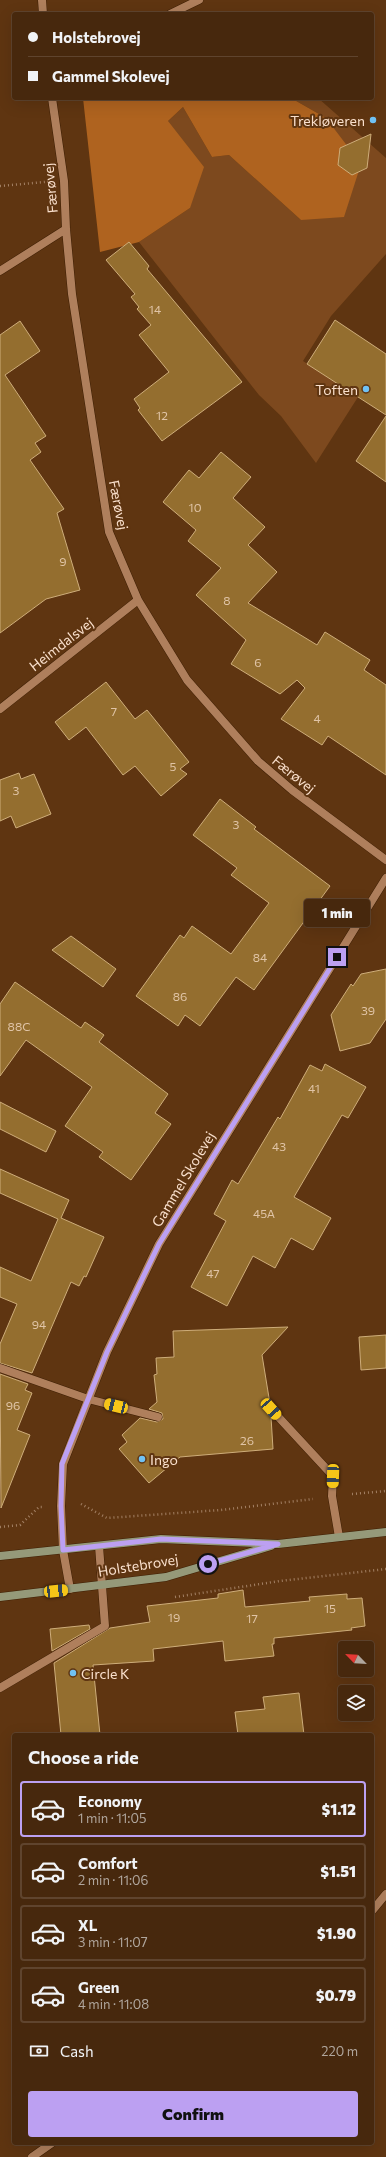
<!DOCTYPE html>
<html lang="en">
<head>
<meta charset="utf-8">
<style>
  body { margin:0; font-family:Commissioner,sans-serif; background:#4e3016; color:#f1f3f6; height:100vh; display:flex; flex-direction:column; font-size:15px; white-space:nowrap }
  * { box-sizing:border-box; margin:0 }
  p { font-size:13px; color:#b0a69d }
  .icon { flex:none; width:22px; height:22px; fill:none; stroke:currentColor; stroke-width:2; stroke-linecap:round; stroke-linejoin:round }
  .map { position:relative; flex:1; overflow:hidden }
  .sheet { position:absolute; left:12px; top:1733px; width:362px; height:412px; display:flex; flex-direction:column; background:#47280d; border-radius:4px; box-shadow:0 4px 16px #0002,0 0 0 1px #5f442e }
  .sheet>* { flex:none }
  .top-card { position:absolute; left:12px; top:12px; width:362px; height:88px; border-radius:4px; box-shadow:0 4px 16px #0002,0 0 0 1px #5f442e; display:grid; align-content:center; height:88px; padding:0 16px; background:#47280d }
  .needle { width:26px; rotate:295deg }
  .fabs { position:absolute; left:338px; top:1641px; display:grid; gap:8px }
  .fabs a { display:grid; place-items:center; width:36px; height:36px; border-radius:4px; background:#47280d; box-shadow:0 4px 16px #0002,0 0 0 1px #5f442e; font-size:20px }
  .end { position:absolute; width:18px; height:18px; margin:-9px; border:5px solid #bca0f2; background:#111; box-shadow:0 0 0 2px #111 }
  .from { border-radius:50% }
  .bubble { position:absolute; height:28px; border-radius:4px; background:#47280d; box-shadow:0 4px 16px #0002,0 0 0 1px #5f442e; font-size:13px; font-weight:800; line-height:28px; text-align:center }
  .car { position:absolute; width:12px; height:24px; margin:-12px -6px; border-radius:5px; box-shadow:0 0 3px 1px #0007; background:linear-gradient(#f5c518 24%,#345 0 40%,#f5c518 0 76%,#345 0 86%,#f5c518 0) }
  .top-card b { display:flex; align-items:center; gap:14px; height:38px; font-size:15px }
  .top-card b+b { border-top:1px solid #5f442e }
  .top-card i { width:10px; height:10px; background:#f1f3f6 }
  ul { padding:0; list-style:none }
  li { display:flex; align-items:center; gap:12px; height:56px; margin:0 8px 6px; padding:0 8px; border:2px solid #5f442e; border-radius:4px }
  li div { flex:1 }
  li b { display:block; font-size:15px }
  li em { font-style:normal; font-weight:800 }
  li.on { border-color:#bca0f2 }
  li>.icon { width:36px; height:36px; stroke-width:1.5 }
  h2 { padding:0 16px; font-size:18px; line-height:48px }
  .pay { display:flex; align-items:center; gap:10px; height:44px; padding:0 16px; font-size:15px }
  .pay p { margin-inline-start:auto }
  .primary-button { display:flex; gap:8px; margin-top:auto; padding:8px 16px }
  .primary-button a { flex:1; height:46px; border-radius:4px; background:#bca0f2; color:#111; font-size:16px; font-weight:800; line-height:46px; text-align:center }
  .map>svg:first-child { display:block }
</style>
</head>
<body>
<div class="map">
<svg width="386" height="2157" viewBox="0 0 386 2157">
  <rect width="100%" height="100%" fill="#5f3511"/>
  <!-- green -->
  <path fill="#7d491e" d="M291,98H318L386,158V254L331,316L303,361L358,397L316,463L281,416L259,395L139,242L190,208L168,121L183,107L212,157L229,155L301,220L326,118Z"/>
  <!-- forest -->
  <path fill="#af631f" d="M83,98H291L326,118L361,164L344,217L301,220L229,155L212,157L183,107L168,121L204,167L190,208L139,242L100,252Z"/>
  <!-- building -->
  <path fill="#946e2f" stroke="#cead7a" d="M371,134L367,168L352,175L338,165L340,148Z
    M129,242L149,266L147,269L242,382L162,441L138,410L140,408L134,399L169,372L139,335L151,325L137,309L139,307L131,297L135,294L106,260Z
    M335,320L386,354V415L307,364Z
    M20,321L40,351L5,375L46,436L35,443L41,452L30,460L64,509L57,513L80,590L46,599L0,633V335Z
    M386,416V482L356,461Z
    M221,452L251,477L233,498L265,527L248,545L277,572L248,603L317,645L325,632L370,660L364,670L386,685V775L328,736L322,745L281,719L305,688L297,680L280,694L231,664L246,640L196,595L221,568L188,541L196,530L163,502L189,470L199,478Z
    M106,682L135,719L147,710L189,762L180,769L187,774L161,796L135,766L123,775L86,727L69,740L55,722Z
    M19,773L21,779L34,774L51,814L16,828L11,816L0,821V780Z
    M220,799L256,827L254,829L330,886L254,990L236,977L200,1026L185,1015L178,1026L136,996L180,935L184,938L192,926L231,954L269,903L231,875L237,868L193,835Z
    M71,936L116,969L103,987L52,950Z
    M386,969V1019L370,1043L340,1051L331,1015L351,984L353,986L361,974Z
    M15,982L81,1028L85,1022L104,1035L99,1042L168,1094L155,1113L171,1124L131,1180L99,1157L103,1152L65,1126L92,1087L26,1040L0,1076V1004Z
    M325,1064L366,1087L348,1118L342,1115L294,1197L331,1218L313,1250L291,1238L275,1268L253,1256L227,1306L191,1287L226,1221L214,1214L232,1180L238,1184L278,1117L280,1119L310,1065L322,1071Z
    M0,1102L56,1131L46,1152L0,1129Z
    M0,1169L69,1200L61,1218L104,1237L86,1277L84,1276L79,1286L71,1282L32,1373L0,1363V1344L17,1304L0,1297V1267L31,1281L58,1219L0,1193Z
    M288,1327L262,1355L270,1404L266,1410L271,1417L273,1449L180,1457L149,1483L119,1449L127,1442L122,1435L140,1418L157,1422L163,1419L162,1413L149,1409L157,1402L154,1375L157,1374L156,1358L174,1357L173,1331Z
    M386,1335V1368L361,1370L359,1337Z
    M0,1374L28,1384L25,1390L32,1393L17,1430L30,1435L1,1508Z
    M243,1590L245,1607L310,1601L309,1597L347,1594V1599L362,1598L365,1626L351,1628L352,1630L274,1638V1644H272L274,1656L225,1661L223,1641L153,1649L154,1661L93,1665L100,1735H61L54,1663L110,1628L150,1622L147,1606L218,1598V1594Z
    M89,1625L90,1629L52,1651L50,1629Z
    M299,1693L304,1735H238L235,1712L265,1709L263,1697Z"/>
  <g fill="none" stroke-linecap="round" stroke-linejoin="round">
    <!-- service casing -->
    <g stroke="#3e1f04" stroke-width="9">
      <path id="service" d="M0,1368L88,1399L158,1417
        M271,1409L333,1476L332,1496L339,1537
        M0,1688L105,1626L99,1546"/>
    </g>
    <!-- minor casing -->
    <g stroke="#3e1f04" stroke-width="9">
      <path id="minor" d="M42,0L43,14
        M170,14L199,0
        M52,98L64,181L66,229L72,294L109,532L138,600L187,680L258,761L292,790L386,860
        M0,271L66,229
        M0,709L138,600
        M70,1589L63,1550L61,1506L63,1464L107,1352L159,1244L386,878
        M372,1911L386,1894
        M32,2157L52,2143"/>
    </g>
    <!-- secondary casing -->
    <g stroke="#3e1f04" stroke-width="9">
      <path id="secondary" d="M0,1556L161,1539L278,1544L386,1532
        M0,1597L166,1577L271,1546"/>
    </g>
    <!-- path -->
    <path stroke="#a38064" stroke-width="2.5" stroke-dasharray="1 3" stroke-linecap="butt" d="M0,186L45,182
      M352,1494L386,1491
      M81,1504L107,1518L221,1510L313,1499
      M0,1527L20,1525L39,1507H42
      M175,1597L280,1581L386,1569"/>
    <!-- service -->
    <use href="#service" stroke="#af7f5c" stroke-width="8"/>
    <!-- minor -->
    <use href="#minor" stroke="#af7f5c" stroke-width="8"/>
    <!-- secondary -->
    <use href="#secondary" stroke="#959979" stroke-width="8"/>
  </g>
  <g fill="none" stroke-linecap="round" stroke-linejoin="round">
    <!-- route -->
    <path stroke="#bca0f2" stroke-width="5" d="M208,1564L278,1544L161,1539L63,1550L61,1506L62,1464L107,1352L159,1244L337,957"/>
  </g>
  <!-- markers -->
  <g fill="#70c2f4" stroke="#5f3511" stroke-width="1.5">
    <circle cx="373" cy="120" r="4"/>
    <circle cx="366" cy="389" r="4"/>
    <circle cx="142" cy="1459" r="4"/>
    <circle cx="73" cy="1673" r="4"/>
  </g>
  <g text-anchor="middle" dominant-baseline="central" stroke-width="4" stroke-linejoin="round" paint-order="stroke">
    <!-- number labels -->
    <g font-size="12" fill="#e0c4a6">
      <text x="155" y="309">14</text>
      <text x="162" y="415">12</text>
      <text x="195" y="507">10</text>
      <text x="63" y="561">9</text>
      <text x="227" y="600">8</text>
      <text x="258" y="662">6</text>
      <text x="114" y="711">7</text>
      <text x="317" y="718">4</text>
      <text x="173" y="766">5</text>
      <text x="16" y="790">3</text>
      <text x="236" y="824">3</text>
      <text x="260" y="957">84</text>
      <text x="180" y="996">86</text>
      <text x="368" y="1010">39</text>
      <text x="19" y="1026">88C</text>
      <text x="314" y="1088">41</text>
      <text x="279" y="1146">43</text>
      <text x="264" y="1213">45A</text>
      <text x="213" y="1273">47</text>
      <text x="39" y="1324">94</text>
      <text x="13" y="1405">96</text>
      <text x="247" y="1440">26</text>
      <text x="330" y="1608">15</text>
      <text x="174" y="1617">19</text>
      <text x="252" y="1618">17</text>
    </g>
    <!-- poi labels -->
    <g font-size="14" fill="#fae0cd" stroke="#5f3511" text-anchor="end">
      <text x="365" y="120">Trekløveren</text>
      <text x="358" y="389">Toften</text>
      <text x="150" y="1459" text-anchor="start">Ingo</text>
      <text x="81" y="1673" text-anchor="start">Circle K</text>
    </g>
    <!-- street labels -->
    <g font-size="14" fill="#fae0cd" stroke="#5f3511">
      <text transform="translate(50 188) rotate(-95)">Færøvej</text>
      <text transform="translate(119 505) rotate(79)">Færøvej</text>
      <text transform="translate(61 644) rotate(-38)">Heimdalsvej</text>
      <text transform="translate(294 774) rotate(39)">Færøvej</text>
      <text transform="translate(183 1179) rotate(-59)">Gammel Skolevej</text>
      <text transform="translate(138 1565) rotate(-9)">Holstebrovej</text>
    </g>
  </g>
</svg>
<div class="fabs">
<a><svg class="needle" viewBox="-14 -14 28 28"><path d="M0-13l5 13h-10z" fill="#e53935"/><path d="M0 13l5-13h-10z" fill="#b0a69d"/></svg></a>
<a><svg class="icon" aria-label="layers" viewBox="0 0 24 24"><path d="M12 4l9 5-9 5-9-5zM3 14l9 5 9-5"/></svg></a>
</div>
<i class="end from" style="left:208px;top:1564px"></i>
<i class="end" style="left:337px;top:957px"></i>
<div class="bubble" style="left:304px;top:899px;width:66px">1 min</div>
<i class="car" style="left:116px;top:1406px;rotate:284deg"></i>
<i class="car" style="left:271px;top:1409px;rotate:138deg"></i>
<i class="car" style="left:333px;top:1476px;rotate:182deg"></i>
<i class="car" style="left:56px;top:1591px;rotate:84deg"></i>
<div class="top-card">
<b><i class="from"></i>Holstebrovej</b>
<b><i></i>Gammel Skolevej</b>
</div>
<section class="sheet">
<h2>Choose a ride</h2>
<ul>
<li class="on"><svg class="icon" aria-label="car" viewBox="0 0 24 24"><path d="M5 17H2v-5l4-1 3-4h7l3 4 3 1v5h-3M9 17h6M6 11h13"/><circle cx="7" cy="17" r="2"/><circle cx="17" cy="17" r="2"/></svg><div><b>Economy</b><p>1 min · 11:05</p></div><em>$1.12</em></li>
<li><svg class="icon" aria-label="car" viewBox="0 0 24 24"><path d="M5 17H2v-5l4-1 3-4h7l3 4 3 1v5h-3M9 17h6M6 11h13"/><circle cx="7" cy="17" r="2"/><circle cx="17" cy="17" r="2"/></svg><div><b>Comfort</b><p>2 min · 11:06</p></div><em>$1.51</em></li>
<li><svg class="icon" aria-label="car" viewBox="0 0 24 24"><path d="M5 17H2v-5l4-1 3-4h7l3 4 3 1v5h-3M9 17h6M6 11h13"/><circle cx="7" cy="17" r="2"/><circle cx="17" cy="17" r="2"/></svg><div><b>XL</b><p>3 min · 11:07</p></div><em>$1.90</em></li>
<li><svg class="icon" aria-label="car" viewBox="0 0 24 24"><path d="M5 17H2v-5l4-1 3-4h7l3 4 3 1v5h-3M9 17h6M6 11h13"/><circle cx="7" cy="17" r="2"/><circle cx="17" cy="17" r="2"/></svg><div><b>Green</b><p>4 min · 11:08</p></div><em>$0.79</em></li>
</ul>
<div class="pay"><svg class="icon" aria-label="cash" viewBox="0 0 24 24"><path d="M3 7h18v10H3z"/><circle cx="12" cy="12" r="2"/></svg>Cash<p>220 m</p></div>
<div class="primary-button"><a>Confirm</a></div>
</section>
</div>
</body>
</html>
